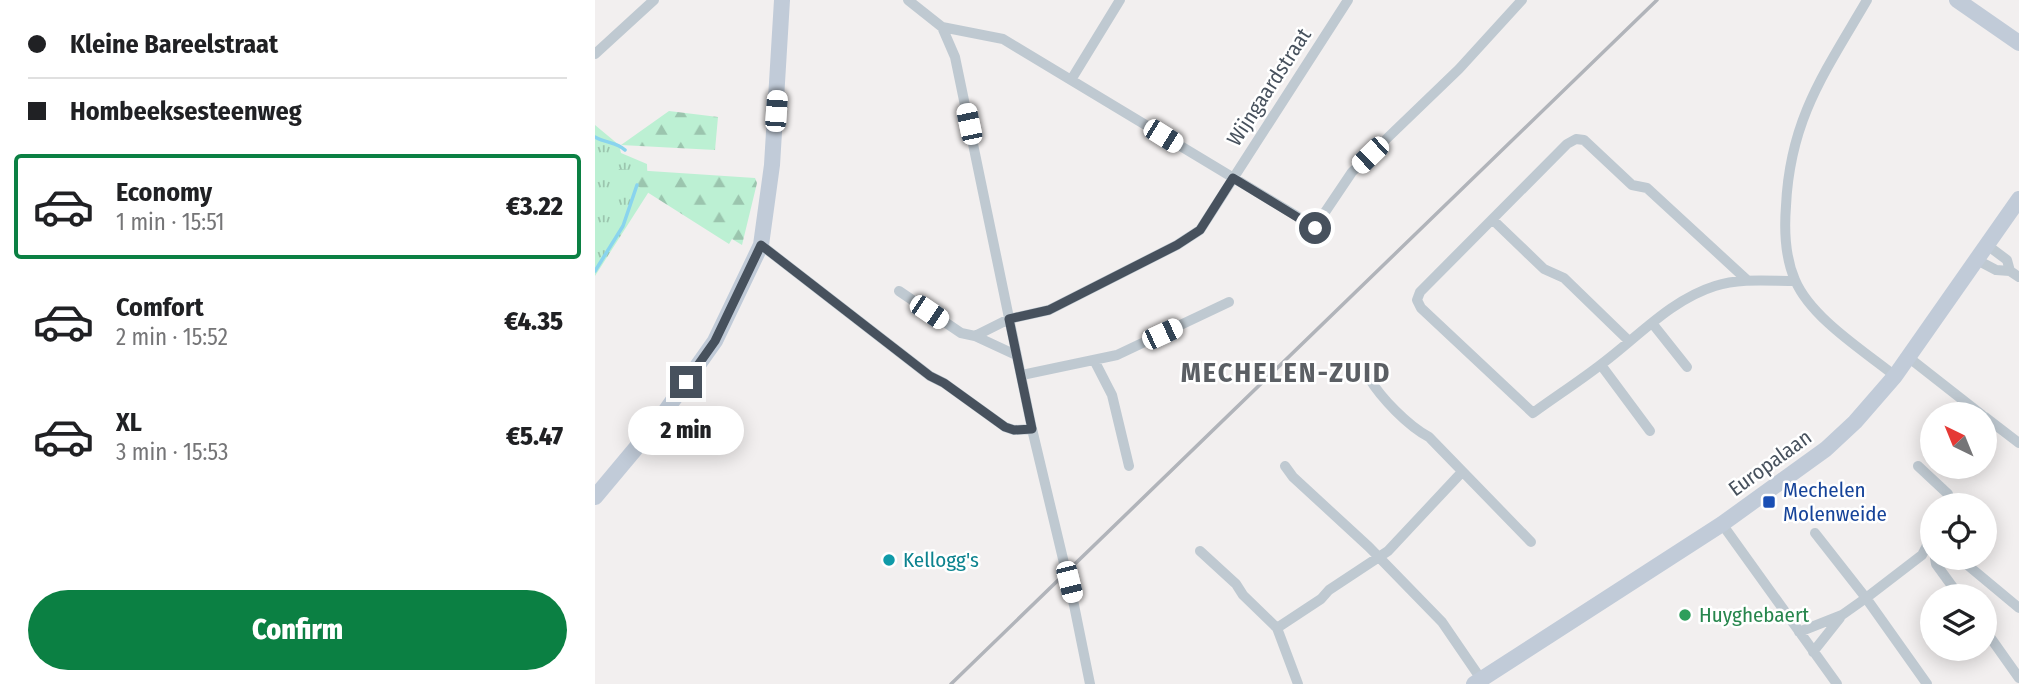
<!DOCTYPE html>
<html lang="en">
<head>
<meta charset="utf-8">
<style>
  body { margin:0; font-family:"Fira Sans Condensed",sans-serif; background:#f6f6f6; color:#202124; height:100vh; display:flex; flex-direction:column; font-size:26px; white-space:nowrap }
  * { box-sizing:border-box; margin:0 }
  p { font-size:23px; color:#757577 }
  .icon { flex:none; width:38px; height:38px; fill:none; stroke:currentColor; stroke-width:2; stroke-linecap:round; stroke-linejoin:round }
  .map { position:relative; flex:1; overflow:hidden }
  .details { display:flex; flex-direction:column; background:#fff; width:595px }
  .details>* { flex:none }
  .guide { display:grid; align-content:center; height:154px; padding:0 28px; background:#fff }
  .needle { width:46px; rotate:317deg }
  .buttons { position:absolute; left:1325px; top:402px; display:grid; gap:14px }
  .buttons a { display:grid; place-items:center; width:77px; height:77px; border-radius:50%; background:#fff; box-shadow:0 4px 18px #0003; font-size:35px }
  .end { position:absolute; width:32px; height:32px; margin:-16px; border:9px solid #47515d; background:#fff; box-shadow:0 0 0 4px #fff }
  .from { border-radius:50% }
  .bubble { position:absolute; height:49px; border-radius:24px; background:#fff; box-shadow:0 4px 18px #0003; font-size:23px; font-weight:800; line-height:49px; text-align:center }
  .car { position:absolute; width:21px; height:42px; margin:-21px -10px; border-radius:9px; box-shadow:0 0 5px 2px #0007; background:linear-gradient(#fff 24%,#345 0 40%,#fff 0 76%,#345 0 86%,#fff 0) }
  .guide b { display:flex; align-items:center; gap:24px; height:66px; font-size:26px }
  .guide b+b { border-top:2px solid #e0e0e0 }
  .guide i { width:18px; height:18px; background:#202124 }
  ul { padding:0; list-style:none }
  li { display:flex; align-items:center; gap:21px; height:105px; margin:0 14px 10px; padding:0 14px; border:4px solid transparent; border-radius:7px }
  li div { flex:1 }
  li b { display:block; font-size:26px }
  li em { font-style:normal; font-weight:800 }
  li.active { border-color:#0b8043 }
  li>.icon { width:63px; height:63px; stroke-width:1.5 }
  .button { display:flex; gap:14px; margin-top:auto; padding:14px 28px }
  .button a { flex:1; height:80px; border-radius:42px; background:#0b8043; color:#fff; font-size:28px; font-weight:800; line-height:80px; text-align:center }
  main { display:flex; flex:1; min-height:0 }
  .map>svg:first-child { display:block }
</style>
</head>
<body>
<main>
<section class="details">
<div class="guide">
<b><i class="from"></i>Kleine Bareelstraat</b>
<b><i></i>Hombeeksesteenweg</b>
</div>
<ul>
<li class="active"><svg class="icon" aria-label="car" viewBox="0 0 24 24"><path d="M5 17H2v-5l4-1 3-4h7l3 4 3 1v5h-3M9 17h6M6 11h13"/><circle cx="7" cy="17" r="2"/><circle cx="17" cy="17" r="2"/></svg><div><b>Economy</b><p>1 min · 15:51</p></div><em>€3.22</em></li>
<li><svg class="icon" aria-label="car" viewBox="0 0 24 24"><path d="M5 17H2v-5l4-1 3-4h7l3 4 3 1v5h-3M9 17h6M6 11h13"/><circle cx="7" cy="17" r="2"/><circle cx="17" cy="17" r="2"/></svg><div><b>Comfort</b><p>2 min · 15:52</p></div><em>€4.35</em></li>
<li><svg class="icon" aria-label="car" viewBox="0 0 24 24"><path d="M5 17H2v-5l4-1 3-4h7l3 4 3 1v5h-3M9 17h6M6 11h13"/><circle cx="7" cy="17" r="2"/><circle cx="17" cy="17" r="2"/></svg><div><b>XL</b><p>3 min · 15:53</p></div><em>€5.47</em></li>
</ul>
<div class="button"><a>Confirm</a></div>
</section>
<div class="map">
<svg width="1424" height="684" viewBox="0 0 1424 684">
  <defs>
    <pattern id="grass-tufts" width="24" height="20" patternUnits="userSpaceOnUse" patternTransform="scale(1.75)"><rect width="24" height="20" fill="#bcf0d3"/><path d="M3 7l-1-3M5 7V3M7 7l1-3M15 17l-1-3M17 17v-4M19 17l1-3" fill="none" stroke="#9bc5ae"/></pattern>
    <pattern id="forest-firs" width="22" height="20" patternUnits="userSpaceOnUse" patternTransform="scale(1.75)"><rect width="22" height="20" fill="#bcf0d3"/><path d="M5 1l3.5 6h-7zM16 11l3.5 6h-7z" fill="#9bc5ae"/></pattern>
  </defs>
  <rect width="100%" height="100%" fill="#f2efef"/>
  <!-- grass -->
  <path fill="url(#grass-tufts)" d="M0,125L24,145L26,153L52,164L53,193L0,276Z"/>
  <!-- forest -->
  <path fill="url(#forest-firs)" d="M74,111L123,117L120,150L26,145Z
    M24,169L160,178L162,183L147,245L137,239L134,244L22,173Z"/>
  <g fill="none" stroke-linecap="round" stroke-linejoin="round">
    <!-- stream -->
    <path stroke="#89d4ee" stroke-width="3.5" d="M0,137C10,143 22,142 30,150
      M0,271L28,226L42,185"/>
    <!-- street -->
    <path stroke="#bfc9d1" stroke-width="10" d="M313,0L347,27L360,57L437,429L479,605L495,684
      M1272,0C1230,72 1195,119 1191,206C1189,231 1190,257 1200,280C1216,318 1269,351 1300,376
      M347,27L408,39L720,227L757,172L864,69L927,0
      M0,54L59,0
      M476,80L525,0
      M898,220L949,269L969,278L1034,341
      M166,245L335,376L349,383L410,427L419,430L437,429
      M1392,245L1412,260L1415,271
      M1382,260L1401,270L1415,271L1424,277
      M1152,280L1052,188L1037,185L989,140L981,139L972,144L825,292L822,300L826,308L938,413C960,397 983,382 1004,366C1041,339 1075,300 1120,286C1145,278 1174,281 1200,281
      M304,291L366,333L380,336L421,355
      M1057,323L1092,367
      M380,336L414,319L454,310L582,245L605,230L753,0
      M1313,357L1387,415
      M499,360L517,395L534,466
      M1006,365L1055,431
      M427,375L522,355L634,302
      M774,378C786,398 813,426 834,437L936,542
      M1390,417L1424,443
      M690,466L698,477L774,547L847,622L886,679
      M1323,466L1353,494L1352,506
      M1127,524L1242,684
      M1220,533L1271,598L1327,555L1337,536
      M605,551L641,584L648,595L682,628L703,684
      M1340,558L1341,564L1365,597
      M1364,558L1424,608
      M682,628L726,599L734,590L793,551L867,472
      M1390,630L1424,678
      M1204,632L1247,615L1271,598L1332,684
      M1218,652L1245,618"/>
    <!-- secondary -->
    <path stroke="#c1cbd8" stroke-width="16" d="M1362,0L1424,43
      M0,497L62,423L120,341L166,245L177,165L187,0
      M879,684L1127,524L1231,449L1260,422L1300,376L1424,199"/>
    <!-- rail -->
    <path stroke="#b1b4ba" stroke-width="3.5" d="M356,684L1062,0"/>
  </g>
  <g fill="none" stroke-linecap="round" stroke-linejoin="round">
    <!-- route -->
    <path stroke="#47515d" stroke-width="9" d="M91,382L120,341L166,245L335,376L349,383L410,427L419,430L437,429L414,319L454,310L582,245L605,230L638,178L720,228"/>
  </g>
  <!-- markers -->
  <rect fill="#1a4fb4" stroke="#fff" stroke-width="2.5" x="1167" y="495" width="14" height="14" rx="3.5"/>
  <circle fill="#0f9aa8" stroke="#fff" stroke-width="2.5" cx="294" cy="560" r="7"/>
  <circle fill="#2e9e5b" stroke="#fff" stroke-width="2.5" cx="1090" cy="615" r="7"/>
  <g text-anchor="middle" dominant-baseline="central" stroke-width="5" stroke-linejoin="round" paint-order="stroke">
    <!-- street labels -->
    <g font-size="21" fill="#47515d" stroke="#fff">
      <text transform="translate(674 87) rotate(-57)">Wijngaardstraat</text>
      <text transform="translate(1175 463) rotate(-36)">Europalaan</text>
    </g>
    <!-- transit labels -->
    <g font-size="21" fill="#164399" stroke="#fff" text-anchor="start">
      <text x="1188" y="490">Mechelen<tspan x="1188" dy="24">Molenweide</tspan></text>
    </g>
    <!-- culture labels -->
    <g font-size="21" fill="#0d838f" stroke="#fff" text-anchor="start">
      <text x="308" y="560">Kellogg's</text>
    </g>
    <!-- leisure labels -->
    <g font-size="21" fill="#27864d" stroke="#fff" text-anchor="start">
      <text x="1104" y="615">Huyghebaert</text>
    </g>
    <!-- district labels -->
    <g font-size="28" font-weight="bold" letter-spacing="2" fill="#5b5f64" stroke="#fff">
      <text x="691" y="372">MECHELEN-ZUID</text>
    </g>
  </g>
</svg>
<div class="buttons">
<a><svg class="needle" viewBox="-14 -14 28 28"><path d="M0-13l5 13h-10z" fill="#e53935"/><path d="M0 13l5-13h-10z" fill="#757577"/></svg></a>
<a><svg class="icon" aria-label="locate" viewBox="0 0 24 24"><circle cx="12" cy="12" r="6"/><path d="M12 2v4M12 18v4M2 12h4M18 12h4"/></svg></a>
<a><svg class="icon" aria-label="layers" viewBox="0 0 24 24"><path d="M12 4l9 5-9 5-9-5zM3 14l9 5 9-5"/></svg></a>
</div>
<i class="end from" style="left:720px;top:228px"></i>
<i class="end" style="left:91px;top:382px"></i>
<div class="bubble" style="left:33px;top:406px;width:116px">2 min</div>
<i class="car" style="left:181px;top:111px;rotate:4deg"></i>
<i class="car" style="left:374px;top:124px;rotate:348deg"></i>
<i class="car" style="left:568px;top:136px;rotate:122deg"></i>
<i class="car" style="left:775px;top:155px;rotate:226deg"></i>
<i class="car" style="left:334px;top:312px;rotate:124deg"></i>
<i class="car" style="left:567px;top:334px;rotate:65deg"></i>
<i class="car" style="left:474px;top:582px;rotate:166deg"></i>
</div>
</main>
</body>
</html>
